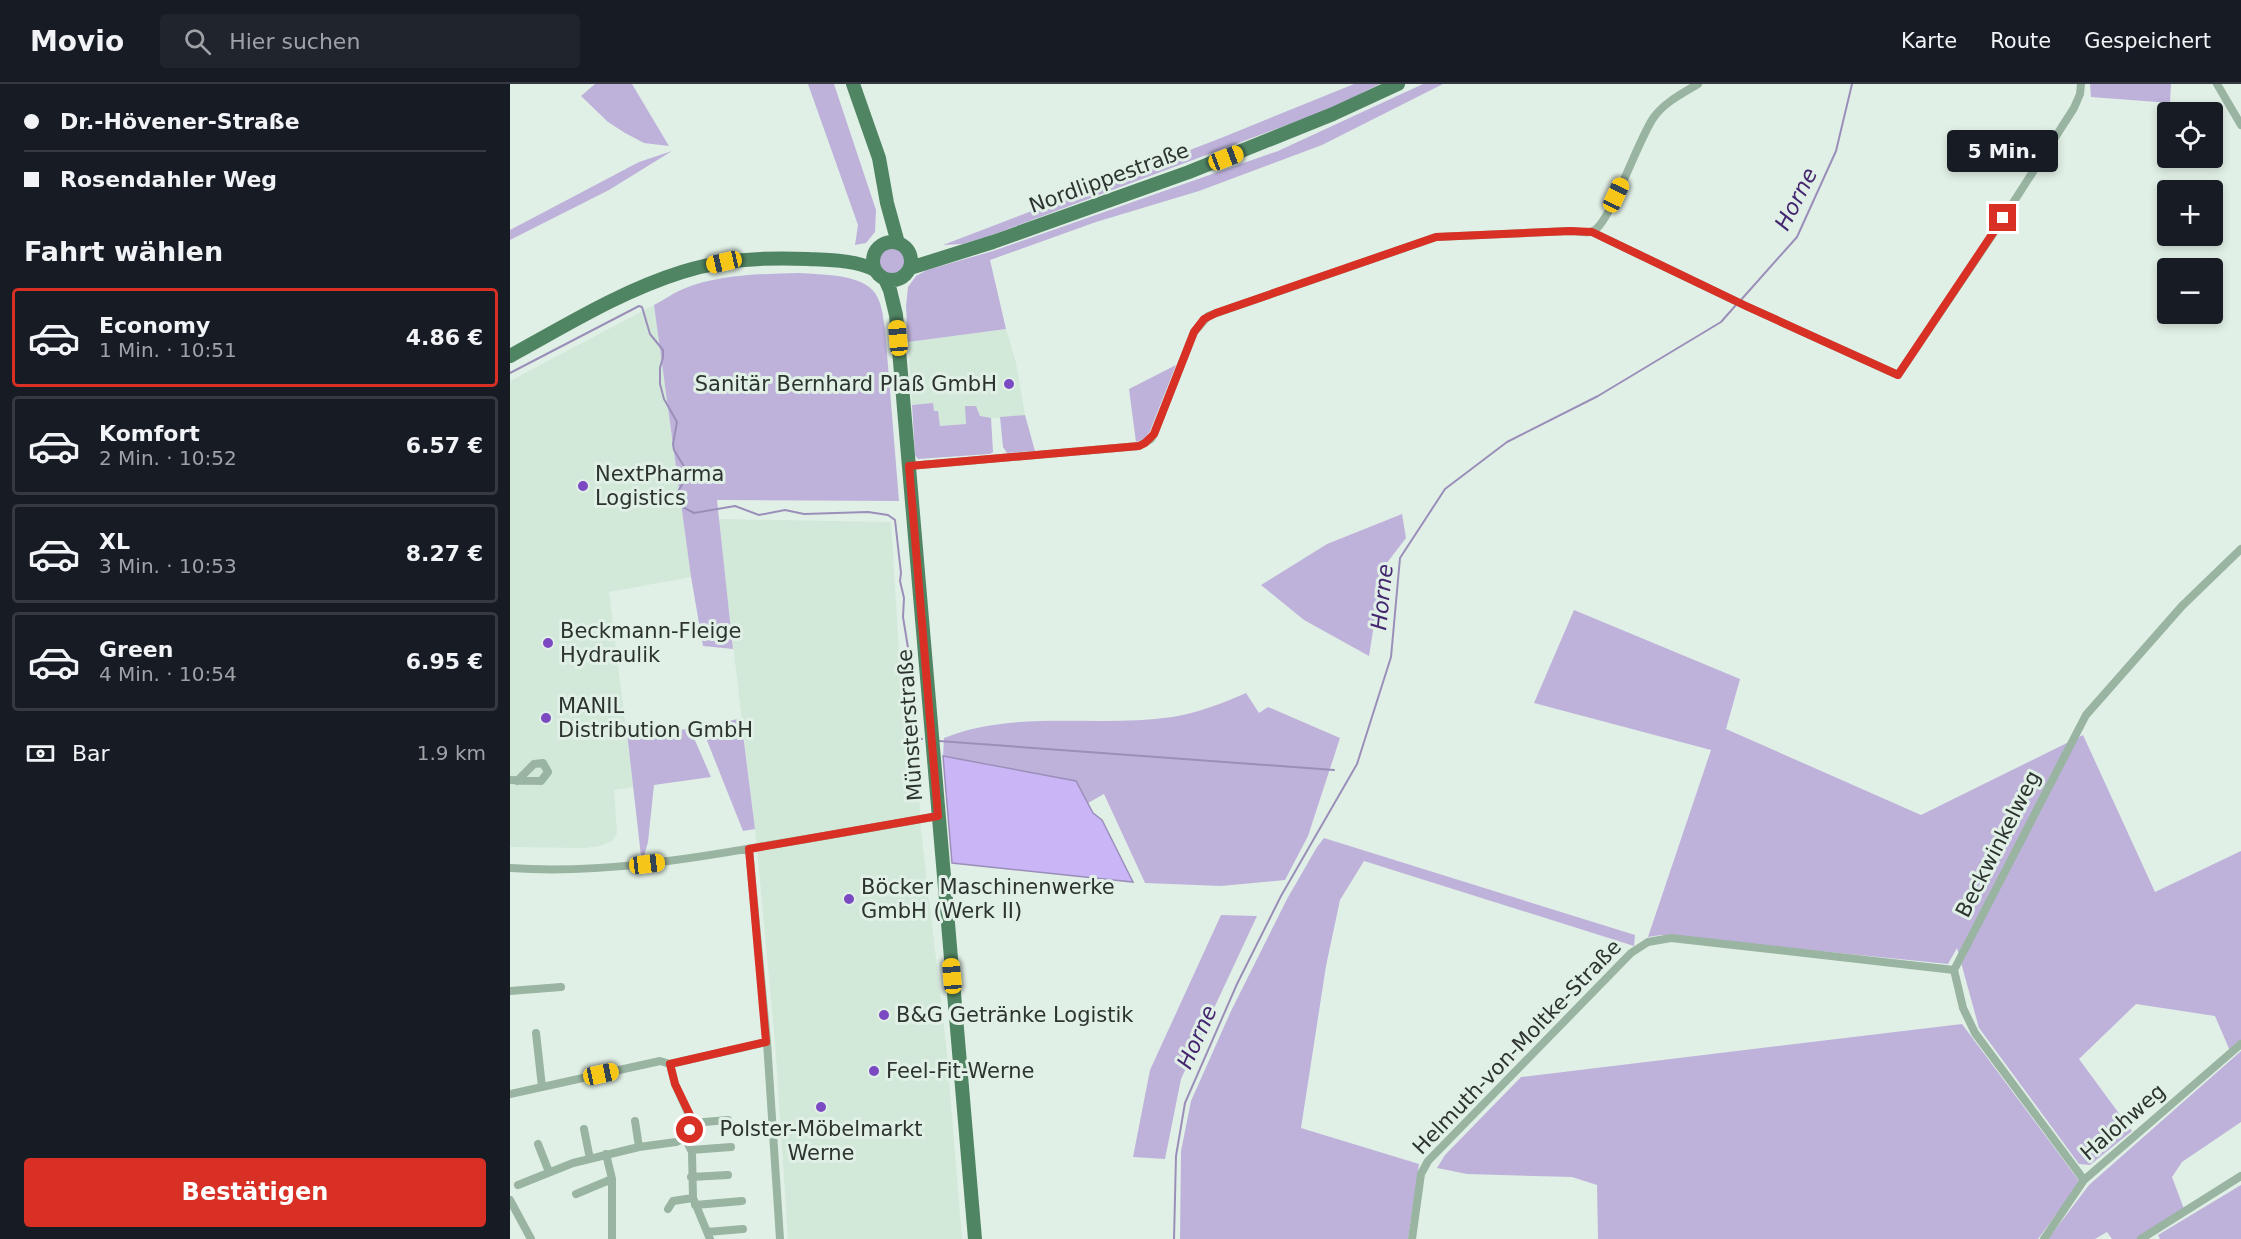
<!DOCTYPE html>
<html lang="de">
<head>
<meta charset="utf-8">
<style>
  body { margin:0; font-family:"DejaVu Sans",sans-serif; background:#20242c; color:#f1f3f6; height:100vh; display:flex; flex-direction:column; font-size:22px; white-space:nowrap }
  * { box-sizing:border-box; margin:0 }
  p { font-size:20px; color:#9ea1a6 }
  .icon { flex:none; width:33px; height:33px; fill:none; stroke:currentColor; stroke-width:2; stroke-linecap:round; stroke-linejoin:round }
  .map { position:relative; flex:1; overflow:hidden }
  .sheet { display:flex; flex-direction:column; background:#171b24; width:510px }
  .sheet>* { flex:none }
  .top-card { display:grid; align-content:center; height:132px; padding:0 24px; background:#171b24 }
  .buttons { position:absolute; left:1647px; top:18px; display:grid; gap:12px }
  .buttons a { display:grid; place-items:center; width:66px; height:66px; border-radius:6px; background:#171b24; box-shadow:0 3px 9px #0003; font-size:30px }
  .end { position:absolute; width:27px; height:27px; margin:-14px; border:8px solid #d93025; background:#fff; box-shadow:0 0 0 3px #fff }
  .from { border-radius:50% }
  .bubble { position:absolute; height:42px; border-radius:6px; background:#171b24; box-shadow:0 3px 9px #0003; font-size:20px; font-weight:700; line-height:42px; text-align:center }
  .car { position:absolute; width:18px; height:36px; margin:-18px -9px; border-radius:8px; box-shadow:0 0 4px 2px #0007; background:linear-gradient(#f5c518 24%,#345 0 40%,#f5c518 0 76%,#345 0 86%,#f5c518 0) }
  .top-card b { display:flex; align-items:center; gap:21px; height:57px; font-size:22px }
  .top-card b+b { border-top:2px solid #363941 }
  .top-card i { width:15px; height:15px; background:#f1f3f6 }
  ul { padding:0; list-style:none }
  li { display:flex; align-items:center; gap:18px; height:99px; margin:0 12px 9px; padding:0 12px; border:3px solid #363941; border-radius:6px }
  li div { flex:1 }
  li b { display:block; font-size:22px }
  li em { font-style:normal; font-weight:700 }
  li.selected { border-color:#d93025 }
  li>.icon { width:54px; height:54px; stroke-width:1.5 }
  h2 { padding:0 24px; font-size:27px; line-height:72px }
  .pay { display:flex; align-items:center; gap:15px; height:66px; padding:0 24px; font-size:22px }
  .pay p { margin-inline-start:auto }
  .cta { display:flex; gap:12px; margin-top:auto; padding:12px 24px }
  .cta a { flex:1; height:69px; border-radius:6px; background:#d93025; color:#fff; font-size:24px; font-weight:700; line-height:69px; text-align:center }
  header { display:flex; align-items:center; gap:36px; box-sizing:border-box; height:84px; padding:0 30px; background:#171b24; border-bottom:2px solid #363941 }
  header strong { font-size:28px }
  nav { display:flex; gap:33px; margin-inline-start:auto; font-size:21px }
  .search { width:420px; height:54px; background:#20242c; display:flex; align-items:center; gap:15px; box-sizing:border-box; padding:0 21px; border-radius:6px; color:#9ea1a6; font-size:22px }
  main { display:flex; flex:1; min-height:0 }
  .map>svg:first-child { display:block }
</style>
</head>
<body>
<header>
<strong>Movio</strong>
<div class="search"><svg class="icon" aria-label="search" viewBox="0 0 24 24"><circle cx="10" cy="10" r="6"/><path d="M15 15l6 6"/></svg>Hier suchen</div>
<nav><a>Karte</a><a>Route</a><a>Gespeichert</a></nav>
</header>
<main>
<section class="sheet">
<div class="top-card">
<b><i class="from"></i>Dr.-Hövener-Straße</b>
<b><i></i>Rosendahler Weg</b>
</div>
<h2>Fahrt wählen</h2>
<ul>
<li class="selected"><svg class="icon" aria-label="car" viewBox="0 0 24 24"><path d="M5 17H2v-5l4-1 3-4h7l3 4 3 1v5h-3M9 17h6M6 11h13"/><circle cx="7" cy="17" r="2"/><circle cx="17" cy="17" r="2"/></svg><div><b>Economy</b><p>1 Min. · 10:51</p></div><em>4.86 €</em></li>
<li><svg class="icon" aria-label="car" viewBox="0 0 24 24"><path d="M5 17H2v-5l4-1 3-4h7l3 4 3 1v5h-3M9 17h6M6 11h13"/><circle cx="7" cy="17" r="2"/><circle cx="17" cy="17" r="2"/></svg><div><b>Komfort</b><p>2 Min. · 10:52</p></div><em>6.57 €</em></li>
<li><svg class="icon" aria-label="car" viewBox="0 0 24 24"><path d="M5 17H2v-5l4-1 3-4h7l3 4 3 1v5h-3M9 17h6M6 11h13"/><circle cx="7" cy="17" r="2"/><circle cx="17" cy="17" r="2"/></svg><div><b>XL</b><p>3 Min. · 10:53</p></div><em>8.27 €</em></li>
<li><svg class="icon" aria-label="car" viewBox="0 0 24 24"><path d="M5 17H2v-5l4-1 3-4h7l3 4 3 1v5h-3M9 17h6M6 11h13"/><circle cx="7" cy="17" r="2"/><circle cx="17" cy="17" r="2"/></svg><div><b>Green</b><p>4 Min. · 10:54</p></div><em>6.95 €</em></li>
</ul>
<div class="pay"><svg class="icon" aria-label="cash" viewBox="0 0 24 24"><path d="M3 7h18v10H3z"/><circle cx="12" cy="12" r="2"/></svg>Bar<p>1.9 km</p></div>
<div class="cta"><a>Bestätigen</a></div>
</section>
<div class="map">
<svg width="1731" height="1155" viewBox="0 0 1731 1155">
  <rect width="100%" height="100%" fill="#e1f0e6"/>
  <!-- built -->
  <path fill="#d2e8d9" d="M144,221L181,493L99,508L123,703L104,706L107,749L102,757L90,762L75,764L0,763V297Z
    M496,245L506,279L515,331L476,335L456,322V340L429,342L428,328H424L423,320L402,321L398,258Z
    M208,435L381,438L390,585L406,653L411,746L436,960L452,1155H278L265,958L246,754Z"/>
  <!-- green -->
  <path fill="#beb2db" d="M85,0H122L159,62L134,59L115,49L98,38L71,12Z
    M298,0H324L366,126L365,148L356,159L345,161L348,141Z
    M844,0H870L822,24L482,151L452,160L433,161L711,54Z
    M913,0H933L812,61L689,107L586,138L480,176L496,245L398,258L396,222L398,203L406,192L417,186L483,167L768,67Z
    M1580,0H1661L1660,19L1581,13Z
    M162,67L99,106L0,156V146L129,78Z
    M367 177a15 15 0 1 1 30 0a15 15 0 1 1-30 0Z
    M289,189C310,191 351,189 365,209C372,219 373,233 375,245L389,417L207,416L223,565L193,562L181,493L144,221C154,216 163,209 173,205C210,190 250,190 289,189Z
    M666,281L640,347L634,355L626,358L619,305Z
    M423,319L424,327H428L430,342L456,340L455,322H466L470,332L481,334L483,368L480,370L408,375L405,371L402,321Z
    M515,331L525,367L497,369L493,363L490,333Z
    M892,430L896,454L873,484L859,572L794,536L751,501L817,460Z
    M1064,526L1230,595L1216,645L1411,731L1573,651L1645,808L1731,767V957L1720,967L1705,932L1626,920L1569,975L1622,1047L1580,1081L1569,1080L1469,944L1447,864L1438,880L1151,851L1138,853L1201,666L1024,619Z
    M736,609L749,629L758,623L830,654L798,752L775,796L711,802L635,799L594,710L578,719L566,697L433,672L434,654C506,625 587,644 662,633C688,629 713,619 736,609Z
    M231,634L245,745L233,747L192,644Z
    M180,645L201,693L144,701L138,758L134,772H131L117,649Z
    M814,754L1125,851L1124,862L854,777L830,816L816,882L791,1044L909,1080L898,1155H670L671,1067L681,1017L721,927L777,815L807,763Z
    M711,831L747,832L671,995L655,1075L623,1073L640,986Z
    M1452,940L1570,1098L1528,1155H1088L1087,1101L1062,1093L957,1090L927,1084L935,1071L1011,993Z
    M1731,967V1038L1672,1078L1662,1093L1674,1125L1628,1155H1602L1597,1148L1585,1155H1538L1579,1101Z
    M1731,1101V1155H1650L1648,1151Z"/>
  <!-- water -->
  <path fill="#cab6f6" stroke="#9b8fba" stroke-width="1.5" d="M433,672L566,697L583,729L592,736L623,798L442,779Z"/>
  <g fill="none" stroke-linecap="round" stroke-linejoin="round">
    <!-- stream -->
    <path stroke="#9b8fba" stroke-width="2" d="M1230,217L1287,153L1326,67L1342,0
      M0,289L129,222L132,223L140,250L153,266V273L150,284V300L154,315L167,338L163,360L164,366L175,384L173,399L167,409L166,415L169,421L184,429L225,422L249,431L275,426L294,430L358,428L378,431L385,436L391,489L390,497L394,514L393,533L399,570L396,578L405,611L404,633L409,654L412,655
      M429,657L824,686
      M664,1155L666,1072L675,1019L727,900L771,812L847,680L881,573L890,474L935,405L997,358L1088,312L1211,238L1226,221"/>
    <!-- street -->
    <path stroke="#99b4a1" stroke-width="8" d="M1707,0L1731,41
      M1082,148L1236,222L1388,291L1481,153L1564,24L1570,10L1571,0
      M399,382L629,362L641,355L644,350L684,248L698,232L926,153L1060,147C1067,147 1078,150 1083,147C1100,140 1129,53 1144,33C1155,18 1173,9 1188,0
      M0,696L31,697L38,688L33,679L24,680L7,697
      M239,765L257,958L270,1155
      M0,784C87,790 175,776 260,761C316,752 372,742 428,732
      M0,907L51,903
      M26,949L32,1003
      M0,1010L150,977L160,980L257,958
      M125,1037L129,1063
      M182,1039L218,1036
      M74,1045L80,1075
      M175,1054L182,1068L183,1114L200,1155
      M28,1060L39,1088
      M181,1066L221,1063
      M96,1070L102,1095V1155
      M181,1093L218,1091
      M1574,1096L1465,949L1453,924L1444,886L1576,631L1672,522L1731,465
      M8,1101L63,1079L129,1063L166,1058L175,1054L180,1046L181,1036L165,1000L160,980
      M66,1110L102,1095
      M0,1116L21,1155
      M185,1121L232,1117
      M158,1125L163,1117L183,1114
      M197,1148L233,1145
      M902,1155L911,1090L918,1077L1121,869L1138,858L1161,854L1444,886
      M1534,1155L1574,1096L1731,960
      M1631,1155L1731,1092"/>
    <!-- primary -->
    <path stroke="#508564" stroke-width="14" d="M343,0L369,74L377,119L388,159
      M363 177a19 19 0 1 1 38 0a19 19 0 1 1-38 0Z
      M400,184L483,158L679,88L823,30L888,0
      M375,195L380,206L386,231L465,1155
      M0,272C55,242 111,207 172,188C213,175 256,173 298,175C319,176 346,176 365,186"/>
  </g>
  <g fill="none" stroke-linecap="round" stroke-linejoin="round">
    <!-- route -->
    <path stroke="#d93025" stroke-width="8" d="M180,1046V1031L165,1000L160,980L256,958L239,765L428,732L399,382L629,362L635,359L644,350L684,248L694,235L706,229L926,153L1060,147L1082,148L1236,222L1388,291L1493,134"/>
  </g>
  <!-- markers -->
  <g fill="#7b4ac2" stroke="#e1f0e6" stroke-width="2">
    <circle cx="499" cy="300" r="6"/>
    <circle cx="73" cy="402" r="6"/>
    <circle cx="38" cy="559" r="6"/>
    <circle cx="36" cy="634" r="6"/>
    <circle cx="339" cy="815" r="6"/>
    <circle cx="374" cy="931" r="6"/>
    <circle cx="364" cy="987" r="6"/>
    <circle cx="311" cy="1023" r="6"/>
  </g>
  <g text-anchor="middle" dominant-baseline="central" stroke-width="6" stroke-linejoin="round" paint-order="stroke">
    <!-- street labels -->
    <g font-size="21" fill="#2d332f" stroke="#e1f0e6">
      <text transform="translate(599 94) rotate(-20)">Nordlippestraße</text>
      <text transform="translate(400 641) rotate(-94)">Münsterstraße</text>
      <text transform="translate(1488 760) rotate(-63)">Beckwinkelweg</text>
      <text transform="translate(1007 963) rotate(-46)">Helmuth-von-Moltke-Straße</text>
      <text transform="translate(1613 1038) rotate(-41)">Halohweg</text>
    </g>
    <!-- poi labels -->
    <g font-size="21" fill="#2d332f" stroke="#e1f0e6" text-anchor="start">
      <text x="487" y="300" text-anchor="end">Sanitär Bernhard Plaß GmbH</text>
      <text x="85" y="390">NextPharma<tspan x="85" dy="24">Logistics</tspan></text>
      <text x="50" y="547">Beckmann-Fleige<tspan x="50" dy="24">Hydraulik</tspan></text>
      <text x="48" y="622">MANIL<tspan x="48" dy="24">Distribution GmbH</tspan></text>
      <text x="351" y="803">Böcker Maschinenwerke<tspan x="351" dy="24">GmbH (Werk II)</tspan></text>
      <text x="386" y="931">B&amp;G Getränke Logistik</text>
      <text x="376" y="987">Feel-Fit-Werne</text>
      <text x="311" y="1045" text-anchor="middle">Polster-Möbelmarkt<tspan x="311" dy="24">Werne</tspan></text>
    </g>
    <!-- water labels -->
    <g font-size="22" font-style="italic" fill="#452770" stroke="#e1f0e6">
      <text transform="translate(1286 115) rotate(-63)">Horne</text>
      <text transform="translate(872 513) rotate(-84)">Horne</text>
      <text transform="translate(687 953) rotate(-66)">Horne</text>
    </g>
  </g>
</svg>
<div class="buttons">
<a><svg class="icon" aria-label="locate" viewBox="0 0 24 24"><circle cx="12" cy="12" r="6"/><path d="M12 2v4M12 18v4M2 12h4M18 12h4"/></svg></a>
<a>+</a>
<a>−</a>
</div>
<i class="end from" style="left:180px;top:1046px"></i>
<i class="end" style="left:1493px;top:134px"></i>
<div class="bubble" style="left:1437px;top:46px;width:111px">5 Min.</div>
<i class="car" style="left:716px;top:74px;rotate:69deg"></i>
<i class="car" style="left:1106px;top:111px;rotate:25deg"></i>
<i class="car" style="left:214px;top:178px;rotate:257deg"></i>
<i class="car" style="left:388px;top:254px;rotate:355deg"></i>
<i class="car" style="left:137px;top:780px;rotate:83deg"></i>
<i class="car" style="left:442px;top:892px;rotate:355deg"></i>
<i class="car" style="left:91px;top:990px;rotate:78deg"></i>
</div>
</main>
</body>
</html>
